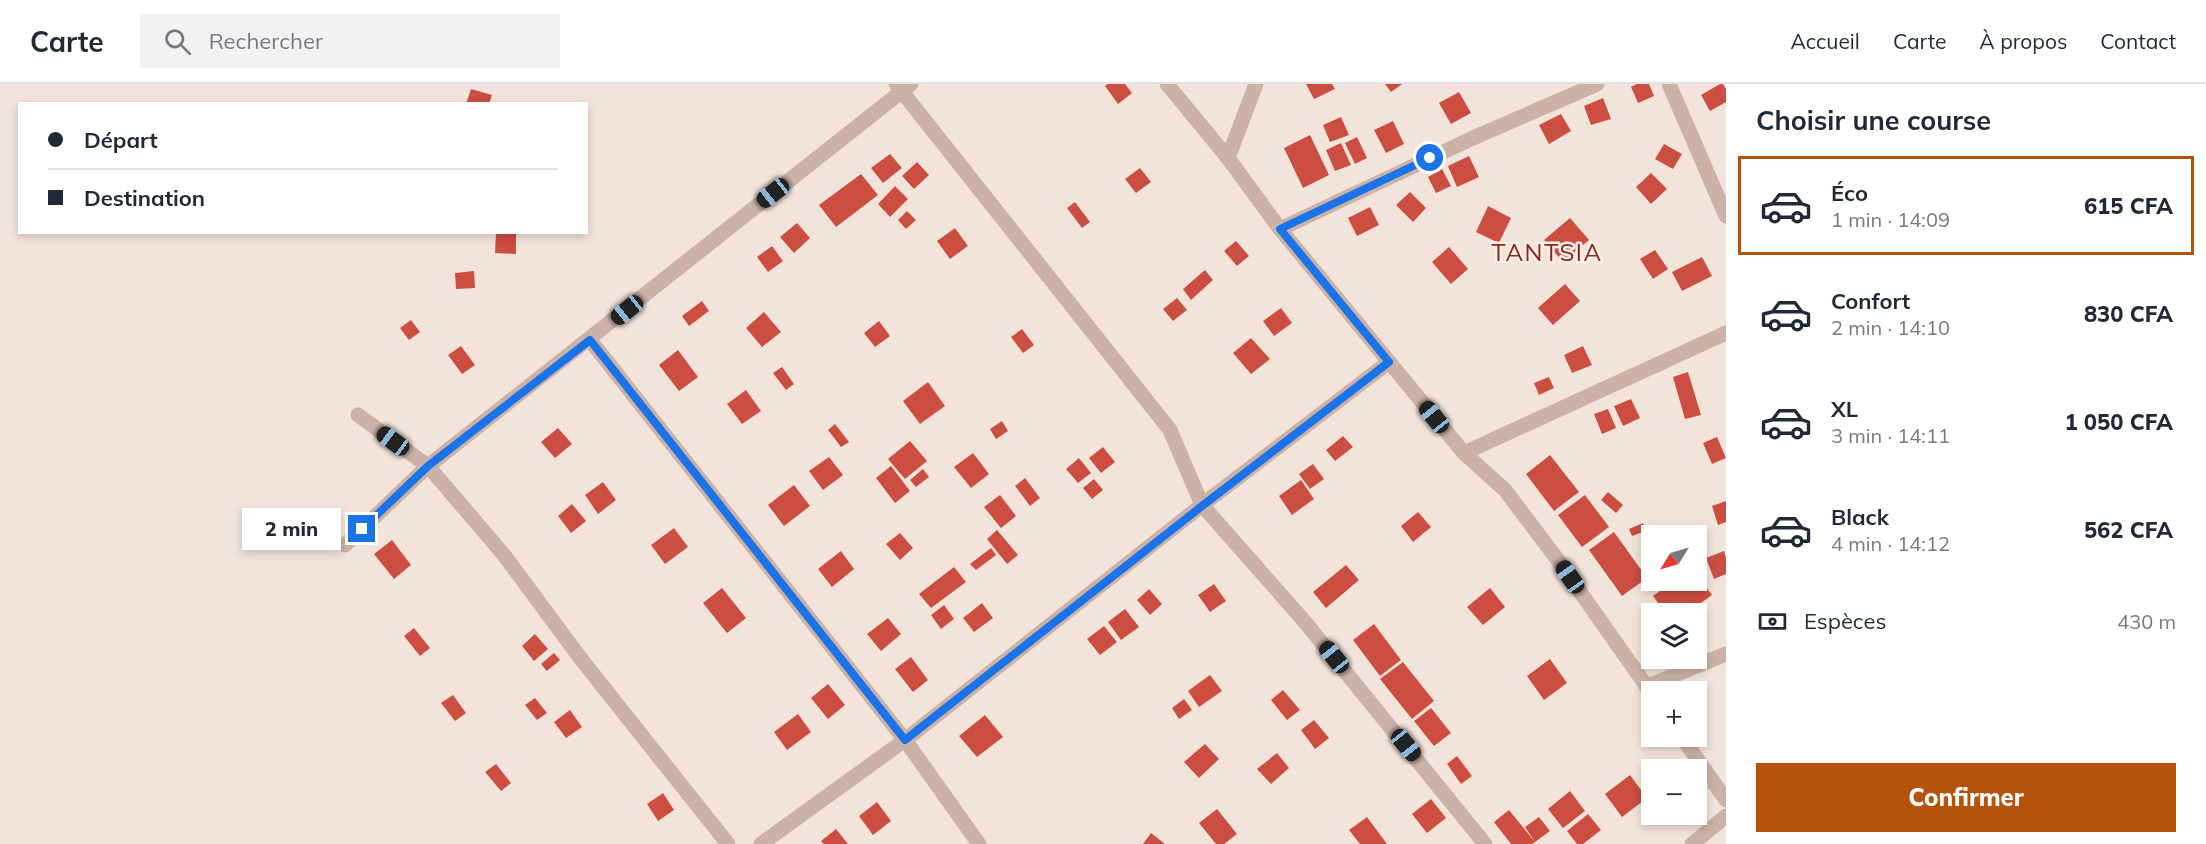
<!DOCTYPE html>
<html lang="fr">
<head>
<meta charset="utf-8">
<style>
  body { margin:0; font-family:Mulish,sans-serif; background:#f2f2f3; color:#1f2937; height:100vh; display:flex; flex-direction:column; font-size:22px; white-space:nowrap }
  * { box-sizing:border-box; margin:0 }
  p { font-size:20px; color:#747a83 }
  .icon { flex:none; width:33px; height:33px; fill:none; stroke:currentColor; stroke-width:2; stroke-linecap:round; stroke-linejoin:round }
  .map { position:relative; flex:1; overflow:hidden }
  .drawer { display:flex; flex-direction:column; background:#fff; width:480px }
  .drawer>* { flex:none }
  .top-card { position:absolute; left:18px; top:18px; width:570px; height:132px; border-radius:0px; box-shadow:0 3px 9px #0003; display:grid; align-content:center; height:132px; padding:0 30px; background:#fff }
  .needle { width:39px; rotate:233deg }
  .controls { position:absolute; left:1641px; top:441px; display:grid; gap:12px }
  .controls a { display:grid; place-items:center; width:66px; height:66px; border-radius:0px; background:#fff; box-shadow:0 3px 9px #0003; font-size:30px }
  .end { position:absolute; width:27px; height:27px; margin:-14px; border:8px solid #1a73e8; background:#fff; box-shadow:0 0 0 3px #fff }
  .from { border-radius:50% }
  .bubble { position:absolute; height:42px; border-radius:0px; background:#fff; box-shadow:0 3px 9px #0003; font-size:20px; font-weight:800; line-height:42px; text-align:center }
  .car { position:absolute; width:18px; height:36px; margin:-18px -9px; border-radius:8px; box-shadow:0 0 4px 2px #0007; background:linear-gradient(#222 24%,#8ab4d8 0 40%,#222 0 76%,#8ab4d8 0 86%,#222 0) }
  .top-card b { display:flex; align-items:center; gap:21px; height:57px; font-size:22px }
  .top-card b+b { border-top:2px solid #e0e1e3 }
  .top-card i { width:15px; height:15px; background:#1f2937 }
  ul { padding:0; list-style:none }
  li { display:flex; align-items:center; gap:18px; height:99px; margin:0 12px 9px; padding:0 18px; border:3px solid transparent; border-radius:0px }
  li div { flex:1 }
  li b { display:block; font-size:22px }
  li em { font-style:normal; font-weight:800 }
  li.active { border-color:#b45309 }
  li>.icon { width:54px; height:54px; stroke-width:1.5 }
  h2 { padding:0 30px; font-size:27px; line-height:72px }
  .pay { display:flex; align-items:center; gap:15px; height:66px; padding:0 30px; font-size:22px }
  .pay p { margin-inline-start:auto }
  .button { display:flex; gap:12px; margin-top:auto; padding:12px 30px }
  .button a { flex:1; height:69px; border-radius:0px; background:#b45309; color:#fff; font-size:24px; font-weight:800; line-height:69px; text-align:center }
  header { display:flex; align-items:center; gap:36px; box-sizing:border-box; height:84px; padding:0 30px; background:#fff; border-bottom:2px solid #e0e1e3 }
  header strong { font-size:28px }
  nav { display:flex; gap:33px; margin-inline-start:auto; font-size:21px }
  .search { width:420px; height:54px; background:#f2f2f3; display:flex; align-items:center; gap:15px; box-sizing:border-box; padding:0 21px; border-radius:0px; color:#747a83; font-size:22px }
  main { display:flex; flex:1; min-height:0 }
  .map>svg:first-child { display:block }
</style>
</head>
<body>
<header>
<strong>Carte</strong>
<div class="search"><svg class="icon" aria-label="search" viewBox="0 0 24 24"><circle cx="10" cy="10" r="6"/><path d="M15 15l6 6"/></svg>Rechercher</div>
<nav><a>Accueil</a><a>Carte</a><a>À propos</a><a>Contact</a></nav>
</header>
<main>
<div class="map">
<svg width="1726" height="760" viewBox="0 0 1726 760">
  <rect width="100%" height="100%" fill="#f3e4db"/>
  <!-- building -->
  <path fill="#cb4e40" d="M1108,0H1125L1132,9L1118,20L1105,2Z
    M1306,0H1332L1335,5L1314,15Z
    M1385,0H1402L1391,8Z
    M1637,0H1649L1654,12L1638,19L1631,3Z
    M1720,0H1723L1726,5V18L1710,27L1701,11Z
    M471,5L492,11L489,20H466Z
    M1459,8L1471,29L1451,40L1439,19Z
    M1603,14L1611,35L1591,41L1584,22Z
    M1561,30L1571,47L1549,60L1539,41Z
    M1341,33L1349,51L1330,58L1323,41Z
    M1393,37L1404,60L1386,69L1374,46Z
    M1310,51L1329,91L1303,104L1284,64Z
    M1357,53L1367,74L1355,80L1345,59Z
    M1341,59L1351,81L1335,87L1326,66Z
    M1664,60L1682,70L1673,85L1655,75Z
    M890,70L902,84L883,99L871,84Z
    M1469,72L1479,93L1457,103L1448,82Z
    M917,78L929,91L914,105L902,92Z
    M1140,84L1151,98L1136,109L1125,95Z
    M1442,85L1451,102L1436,109L1428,93Z
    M1651,89L1667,105L1651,120L1636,103Z
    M861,90L878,111L836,143L819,121Z
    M895,102L908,115L890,133L878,120Z
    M1410,108L1426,124L1413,138L1396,121Z
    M1075,118L1090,138L1082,144L1067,124Z
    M1488,122L1511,134L1499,159L1476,148Z
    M1370,123L1379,141L1357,152L1348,134Z
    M907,127L916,136L906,145L898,136Z
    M1570,134L1589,156L1563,178L1544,156Z
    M797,139L810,154L794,169L780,153Z
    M955,144L968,162L950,175L937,157Z
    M496,148L516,149V170L495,169Z
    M1236,157L1249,172L1237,182L1224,167Z
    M772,162L783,177L768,188L757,173Z
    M1449,163L1468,185L1451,200L1432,178Z
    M1655,166L1668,185L1653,195L1640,175Z
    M1702,173L1712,192L1682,207L1672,188Z
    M1205,186L1213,196L1191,216L1183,205Z
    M474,187L475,204L456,205L455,189Z
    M1565,200L1580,217L1553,241L1538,224Z
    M1177,214L1187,226L1173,237L1163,225Z
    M702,217L709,227L689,242L682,232Z
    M1281,224L1292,239L1274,252L1263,237Z
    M764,228L781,248L762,263L746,244Z
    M411,236L420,248L409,256L400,244Z
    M879,237L890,252L875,263L864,249Z
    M1022,245L1034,261L1023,269L1011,253Z
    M1251,254L1270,275L1251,290L1233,269Z
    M461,262L475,281L462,290L448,271Z
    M1583,262L1592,281L1572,289L1564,271Z
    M678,266L698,293L679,307L659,281Z
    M782,283L794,300L786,306L773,289Z
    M1688,288L1701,331L1685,335L1673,293Z
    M1549,293L1554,304L1539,311L1534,299Z
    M928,298L945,322L920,340L903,317Z
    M746,306L761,327L742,340L727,320Z
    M1631,315L1640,334L1623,342L1614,322Z
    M1608,325L1616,344L1602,350L1594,330Z
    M1002,337L1008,347L996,355L990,345Z
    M835,340L849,358L841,363L828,346Z
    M558,344L572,360L555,374L541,358Z
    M1343,352L1353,363L1335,377L1326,366Z
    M1717,353L1726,374L1712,380L1703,359Z
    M910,357L927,377L905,395L888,375Z
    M1103,363L1115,378L1101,389L1089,374Z
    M973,369L989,390L971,404L954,383Z
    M1550,371L1579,408L1554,427L1526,390Z
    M829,373L843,391L823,406L809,387Z
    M1079,374L1091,389L1078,399L1066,385Z
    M1313,380L1324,395L1310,405L1299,390Z
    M891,382L910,407L895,419L876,394Z
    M923,385L929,393L916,403L910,396Z
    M1025,394L1040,414L1030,422L1015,402Z
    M1094,395L1103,406L1092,415L1083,404Z
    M1301,396L1314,415L1292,431L1279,412Z
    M603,398L616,416L598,430L585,411Z
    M794,401L810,422L784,442L768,421Z
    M1608,408L1623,421L1616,429L1601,416Z
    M1000,411L1016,432L1001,444L984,423Z
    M1585,411L1609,443L1582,463L1558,431Z
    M1726,417V438L1718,441L1712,422Z
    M572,420L586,437L571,449L558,432Z
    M1418,428L1431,443L1413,458L1401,442Z
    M1643,439L1646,447L1632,452L1629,445Z
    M674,444L688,463L665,480L651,461Z
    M997,446L1018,471L1007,480L987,455Z
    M1614,448L1647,494L1622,512L1589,466Z
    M900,449L913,464L900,476L886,460Z
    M392,456L411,481L394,495L374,470Z
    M991,464L996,471L976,486L970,480Z
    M841,467L854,485L832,503L818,485Z
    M1724,467L1726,474V490L1714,495L1706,474Z
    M1346,481L1359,496L1326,524L1313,508Z
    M954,483L966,498L931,524L919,510Z
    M1696,489L1712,511L1685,530H1666L1653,512L1675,496H1696Z
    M1214,500L1226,517L1210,528L1198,511Z
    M722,504L746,534L727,549L703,519Z
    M1490,504L1505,523L1483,541L1467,523Z
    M1149,505L1162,520L1150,531L1137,516Z
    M982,519L993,534L974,548L963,534Z
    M944,521L954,535L941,545L931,531Z
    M1125,525L1139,543L1121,556L1108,538Z
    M888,534L901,550L881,567L867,550Z
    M1374,540L1401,576L1380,592L1353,556Z
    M1104,542L1117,558L1100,571L1087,555Z
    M414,544L430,564L420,572L404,552Z
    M535,550L548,565L534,577L522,562Z
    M554,569L560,576L547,587L541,580Z
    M911,573L928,596L913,608L895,585Z
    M1550,575L1567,599L1544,616L1527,592Z
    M1403,578L1434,617L1412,635L1380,595Z
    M1210,591L1222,607L1199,623L1188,607Z
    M828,600L845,621L828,635L811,614Z
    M1283,606L1300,626L1287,636L1271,616Z
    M453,611L466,629L455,637L441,619Z
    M535,614L547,629L537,636L525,621Z
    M1184,615L1192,626L1179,635L1172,624Z
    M1431,624L1451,649L1434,662L1414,637Z
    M570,626L582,643L566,654L554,638Z
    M798,630L811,648L787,666L774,648Z
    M985,631L1003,653L977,673L959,652Z
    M1314,636L1329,654L1315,665L1301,646Z
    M1205,660L1219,675L1199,694L1184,678Z
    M1277,669L1289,684L1271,700L1257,685Z
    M1457,672L1472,692L1461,700L1447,680Z
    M496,680L511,699L501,707L485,688Z
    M1630,691L1647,714L1622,733L1605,710Z
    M1570,707L1585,727L1563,744L1548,725Z
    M663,709L674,726L658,737L647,720Z
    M1431,715L1446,734L1427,749L1412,730Z
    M877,718L891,737L873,751L859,732Z
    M1217,725L1237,750L1224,760H1216L1199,739Z
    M1509,726L1535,758L1532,760H1511L1494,738Z
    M1588,730L1601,746L1583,760H1577L1567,747Z
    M1367,733L1387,760H1360L1349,746Z
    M1539,733L1550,747L1535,758L1525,743Z
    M836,745L848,760H824L821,757Z
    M1151,749L1165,760H1143Z"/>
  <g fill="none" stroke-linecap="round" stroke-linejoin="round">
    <!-- minor -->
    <path stroke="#ccb2a6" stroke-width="15" d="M896,0L1170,346L1202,421L1305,538L1485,760
      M1167,0L1228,74L1280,145L1464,369L1505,406L1557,475L1652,610
      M1669,0L1726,132
      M1228,74L1256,0
      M1280,145L1473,54L1597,0
      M590,256L905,656L979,760
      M358,331L428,382L504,471L581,575L728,760
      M1464,369L1726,249
      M345,461L428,382L911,0
      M1646,603L1726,570
      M1681,652L1726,716
      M761,760L905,656L1202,421L1389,278
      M1692,760L1726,732"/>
  </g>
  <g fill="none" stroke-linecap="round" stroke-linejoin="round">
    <!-- route -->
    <path stroke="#1a73e8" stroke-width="8" d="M362,445L428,382L590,256L905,656L1202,422L1389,278L1280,145L1430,74"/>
  </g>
  <g text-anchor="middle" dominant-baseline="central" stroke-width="5" stroke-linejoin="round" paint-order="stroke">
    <!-- quarter labels -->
    <g font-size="24" letter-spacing="1.5" fill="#8a271c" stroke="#faefe7">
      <text x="1547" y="168">TANTSIA</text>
    </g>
  </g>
</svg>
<div class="controls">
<a><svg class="needle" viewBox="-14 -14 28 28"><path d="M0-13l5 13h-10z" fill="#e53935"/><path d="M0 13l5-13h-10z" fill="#747a83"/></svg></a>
<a><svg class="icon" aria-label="layers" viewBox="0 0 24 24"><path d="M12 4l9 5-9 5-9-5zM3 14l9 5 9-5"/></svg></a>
<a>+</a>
<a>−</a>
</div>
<i class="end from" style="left:1430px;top:74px"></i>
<i class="end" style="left:362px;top:445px"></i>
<div class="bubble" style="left:242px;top:424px;width:99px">2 min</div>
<i class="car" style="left:773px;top:109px;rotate:232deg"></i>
<i class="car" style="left:627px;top:226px;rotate:231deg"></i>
<i class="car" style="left:1434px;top:333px;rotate:321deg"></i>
<i class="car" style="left:393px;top:357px;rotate:306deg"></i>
<i class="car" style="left:1570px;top:493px;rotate:325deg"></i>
<i class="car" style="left:1334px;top:573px;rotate:321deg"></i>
<i class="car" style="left:1406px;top:661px;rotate:141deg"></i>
<div class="top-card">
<b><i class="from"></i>Départ</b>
<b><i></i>Destination</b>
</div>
</div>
<section class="drawer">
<h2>Choisir une course</h2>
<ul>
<li class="active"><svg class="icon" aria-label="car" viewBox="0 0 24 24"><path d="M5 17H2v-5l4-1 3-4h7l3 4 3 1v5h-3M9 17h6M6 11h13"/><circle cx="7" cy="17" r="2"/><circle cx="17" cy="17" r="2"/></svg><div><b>Éco</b><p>1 min · 14:09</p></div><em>615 CFA</em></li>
<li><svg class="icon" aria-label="car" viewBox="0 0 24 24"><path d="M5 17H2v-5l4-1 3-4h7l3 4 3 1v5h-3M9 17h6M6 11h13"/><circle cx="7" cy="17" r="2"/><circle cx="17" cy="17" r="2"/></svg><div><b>Confort</b><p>2 min · 14:10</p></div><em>830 CFA</em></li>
<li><svg class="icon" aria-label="car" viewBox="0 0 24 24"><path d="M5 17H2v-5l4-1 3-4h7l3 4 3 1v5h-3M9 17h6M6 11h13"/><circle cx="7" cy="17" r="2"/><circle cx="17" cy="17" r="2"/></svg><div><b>XL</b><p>3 min · 14:11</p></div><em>1 050 CFA</em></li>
<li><svg class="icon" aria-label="car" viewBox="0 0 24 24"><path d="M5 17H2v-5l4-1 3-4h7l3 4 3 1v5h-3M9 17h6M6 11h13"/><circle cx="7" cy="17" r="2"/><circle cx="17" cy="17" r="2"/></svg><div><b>Black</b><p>4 min · 14:12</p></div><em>562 CFA</em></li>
</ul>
<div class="pay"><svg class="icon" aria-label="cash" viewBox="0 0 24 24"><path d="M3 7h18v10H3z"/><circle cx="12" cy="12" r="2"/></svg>Espèces<p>430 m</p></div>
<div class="button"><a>Confirmer</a></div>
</section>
</main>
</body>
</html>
